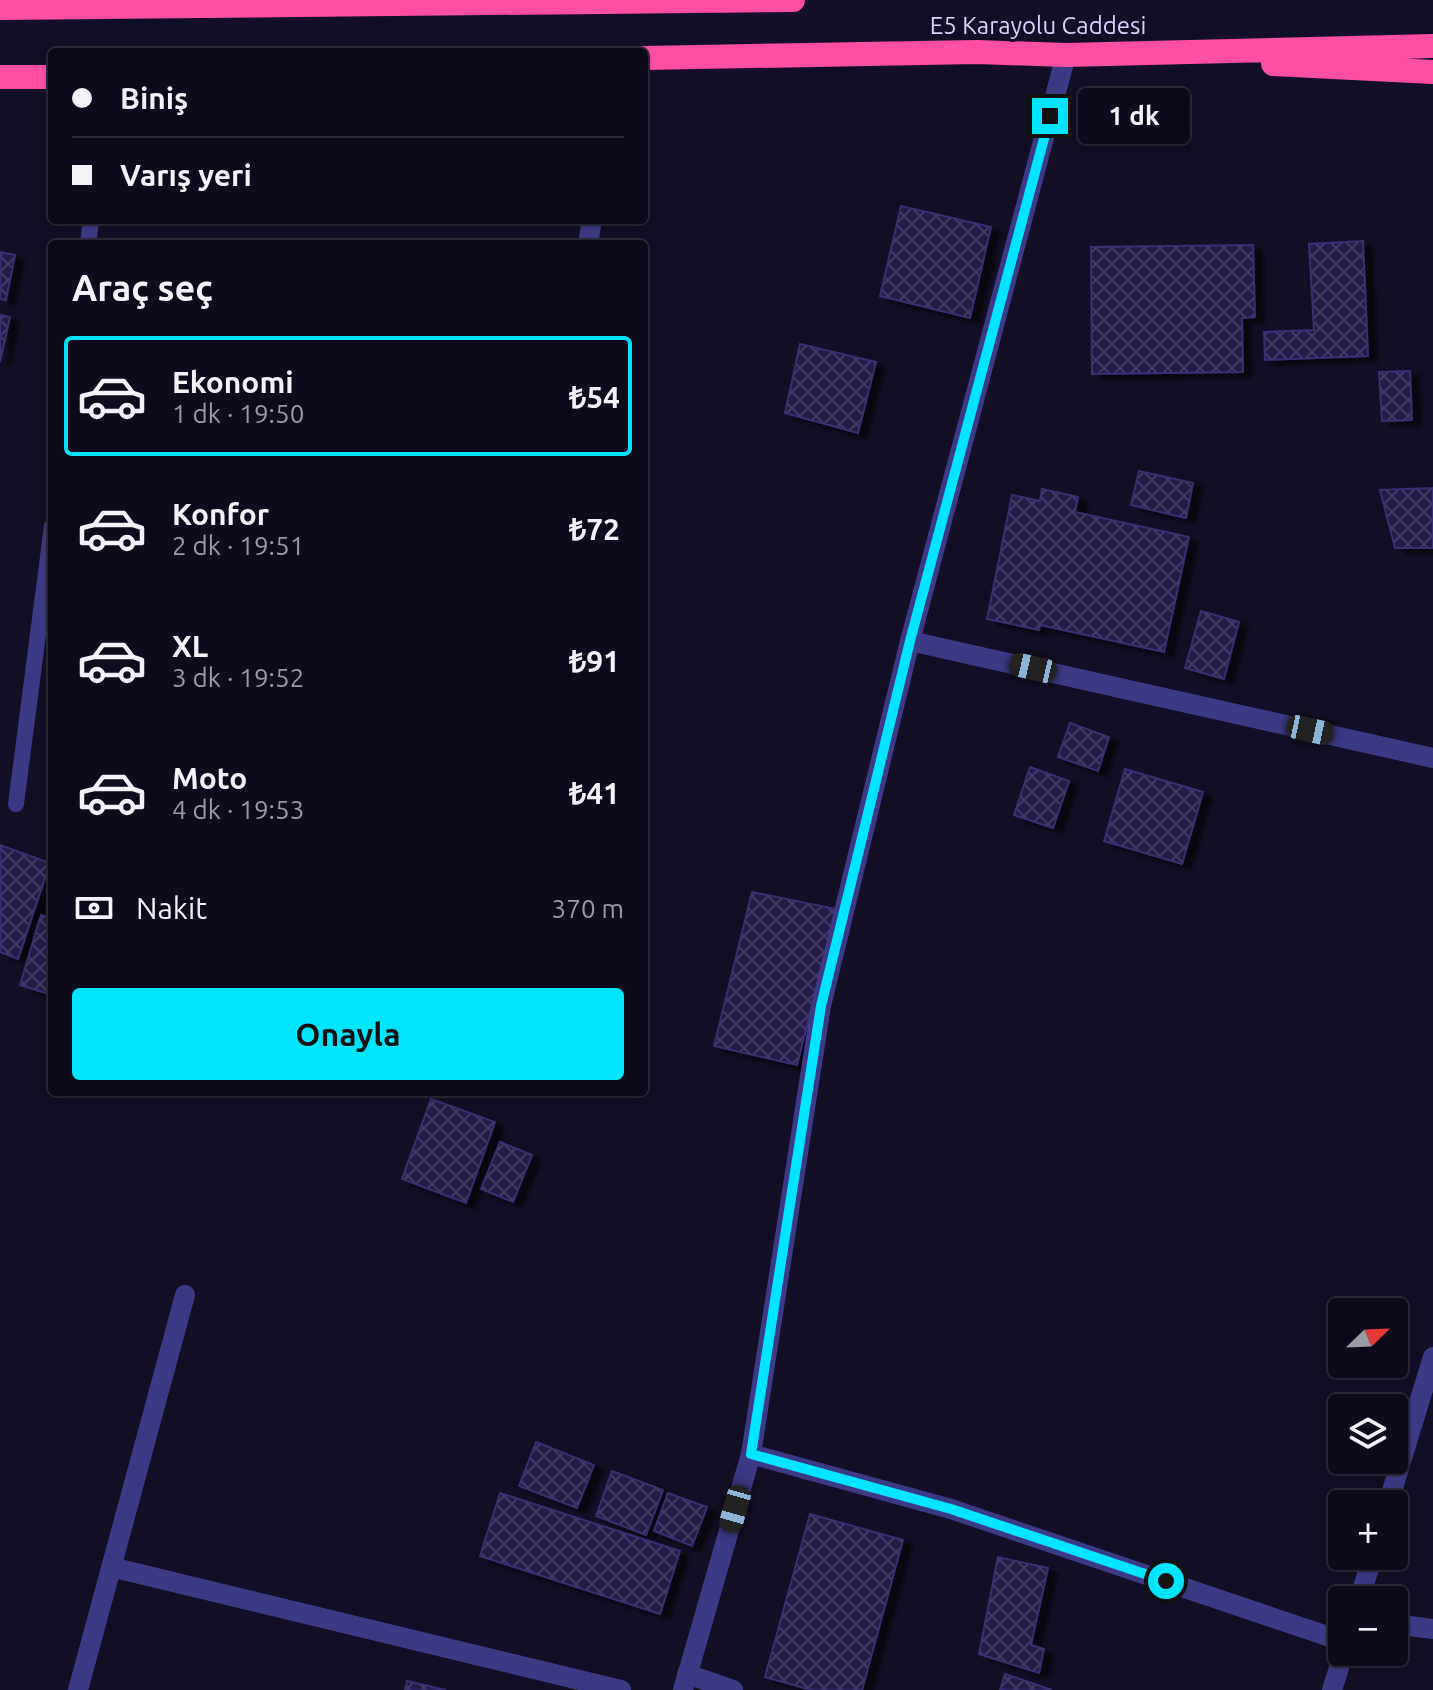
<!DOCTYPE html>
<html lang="tr">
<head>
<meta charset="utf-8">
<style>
  body { margin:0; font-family:Ubuntu,sans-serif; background:#171425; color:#f1f3f6; height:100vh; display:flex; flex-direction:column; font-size:30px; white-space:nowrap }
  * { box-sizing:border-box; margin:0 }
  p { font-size:26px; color:#9b9ba3 }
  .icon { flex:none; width:44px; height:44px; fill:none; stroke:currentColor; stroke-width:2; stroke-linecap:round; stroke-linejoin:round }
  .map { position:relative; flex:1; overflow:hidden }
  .panel { position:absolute; left:48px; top:240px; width:600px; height:856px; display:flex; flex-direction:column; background:#0e0b1c; border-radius:8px; box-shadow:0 2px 6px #0004,0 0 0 2px #2e2b3b }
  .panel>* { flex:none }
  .banner { position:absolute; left:48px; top:48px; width:600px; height:176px; border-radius:8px; box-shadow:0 2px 6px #0004,0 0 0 2px #2e2b3b; display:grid; align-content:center; height:176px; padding:0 24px; background:#0e0b1c }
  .needle { width:52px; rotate:67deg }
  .controls { position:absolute; left:1328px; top:1298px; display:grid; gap:16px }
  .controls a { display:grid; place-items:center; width:80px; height:80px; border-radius:8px; background:#0e0b1c; box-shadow:0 2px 6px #0004,0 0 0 2px #2e2b3b; font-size:40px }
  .end { position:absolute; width:36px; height:36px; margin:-18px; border:10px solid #00e5ff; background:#111; box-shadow:0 0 0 4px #111 }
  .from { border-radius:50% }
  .bubble { position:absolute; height:56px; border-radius:8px; background:#0e0b1c; box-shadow:0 2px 6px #0004,0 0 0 2px #2e2b3b; font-size:26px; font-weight:600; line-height:56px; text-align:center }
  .car { position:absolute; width:24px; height:48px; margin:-24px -12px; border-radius:10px; box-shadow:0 0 6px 2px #0007; background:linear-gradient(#222 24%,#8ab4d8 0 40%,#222 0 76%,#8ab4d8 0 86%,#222 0) }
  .banner b { display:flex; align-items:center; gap:28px; height:76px; font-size:30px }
  .banner b+b { border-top:2px solid #2e2b3b }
  .banner i { width:20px; height:20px; background:#f1f3f6 }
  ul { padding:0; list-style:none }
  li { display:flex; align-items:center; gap:24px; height:120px; margin:0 16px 12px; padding:0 8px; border:4px solid transparent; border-radius:8px }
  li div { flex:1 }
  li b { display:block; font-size:30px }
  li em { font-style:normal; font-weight:600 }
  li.selected { border-color:#00e5ff }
  li>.icon { width:72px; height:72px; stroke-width:1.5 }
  h2 { padding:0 24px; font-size:36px; line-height:96px }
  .pay { display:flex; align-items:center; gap:20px; height:88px; padding:0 24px; font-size:30px }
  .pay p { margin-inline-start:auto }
  .action { display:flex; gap:16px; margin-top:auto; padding:16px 24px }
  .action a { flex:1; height:92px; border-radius:8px; background:#00e5ff; color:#111; font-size:32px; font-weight:600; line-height:92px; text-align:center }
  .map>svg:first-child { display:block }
</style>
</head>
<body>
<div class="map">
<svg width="1433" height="1690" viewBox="0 0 1433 1690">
  <defs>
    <pattern id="building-cross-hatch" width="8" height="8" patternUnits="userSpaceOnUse" patternTransform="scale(2)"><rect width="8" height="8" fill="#241b47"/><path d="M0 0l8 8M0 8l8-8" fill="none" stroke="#433b63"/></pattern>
    <filter id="shadow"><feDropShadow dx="9" dy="5" stdDeviation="2" flood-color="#0009"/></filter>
  </defs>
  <rect width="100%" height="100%" fill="#130f26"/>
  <!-- building -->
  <path fill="url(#building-cross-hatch)" stroke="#3b2d73" stroke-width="2" filter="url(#shadow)" d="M901,206L991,227L970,318L880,296Z
    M1363,241L1368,356L1265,360L1264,332L1314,330L1309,244Z
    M1253,245L1255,317L1242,318L1243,372L1092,374L1091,247Z
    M0,252L15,255L6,300L0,299Z
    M0,315L10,317L0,362Z
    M800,344L876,362L858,433L785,413Z
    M1410,371L1412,420L1382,421L1379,372Z
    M1139,471L1193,483L1186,518L1131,505Z
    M1433,488V548H1395L1380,490Z
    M1042,489L1078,497L1075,512L1189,537L1164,652L1040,625L1039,630L987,619L1012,495L1040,501Z
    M1201,611L1239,622L1224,679L1185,668Z
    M1070,723L1109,737L1098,771L1058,757Z
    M1030,767L1069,781L1053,828L1014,815Z
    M1125,769L1203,792L1182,864L1104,841Z
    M0,845L50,863L18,959L0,952Z
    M752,892L836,909L797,1065L714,1046Z
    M41,915L52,918V995L20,985Z
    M431,1099L495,1122L466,1203L402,1179Z
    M500,1142L532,1155L513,1202L481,1189Z
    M536,1442L594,1465L577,1508L519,1486Z
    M612,1471L663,1490L646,1535L596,1516Z
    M500,1493L680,1551L660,1614L480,1556Z
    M668,1493L707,1507L692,1546L654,1531Z
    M810,1514L903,1540L862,1690H811L765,1677Z
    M998,1557L1048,1568L1031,1645L1044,1649L1039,1673L979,1654Z
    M1005,1674L1052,1690H1000Z
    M407,1681L446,1690H405Z"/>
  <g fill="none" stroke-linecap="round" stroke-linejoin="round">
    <!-- lane -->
    <path stroke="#3d3a85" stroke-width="16" d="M88,244L91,220
      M16,804L52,526"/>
    <!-- street -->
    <path stroke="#3d3a85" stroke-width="20" d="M588,244L592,220
      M910,641L1433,758
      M751,1454L951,1509L1342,1641
      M1388,1504L1433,1357
      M111,1567L621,1690
      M1359,1600L1373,1556
      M1394,1624L1433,1629
      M687,1674L733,1690
      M78,1690L185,1295
      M683,1690L751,1454L821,1006L910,641L1066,55
      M1332,1690L1344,1652"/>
    <!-- highway -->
    <path stroke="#ff4fa3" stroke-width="24" d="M0,8L793,0
      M644,58L977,52L1066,55L1433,46
      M1273,64L1433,72
      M0,77H52"/>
  </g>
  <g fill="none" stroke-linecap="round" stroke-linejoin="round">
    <!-- route -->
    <path stroke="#00e5ff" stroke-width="10" d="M1050,116L910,641L821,1006L751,1454L951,1509L1166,1581"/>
  </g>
  <g text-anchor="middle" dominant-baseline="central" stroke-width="6" stroke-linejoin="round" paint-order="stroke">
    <!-- street labels -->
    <g font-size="24" fill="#d9d4ff" stroke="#130f26">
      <text x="1038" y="25">E5 Karayolu Caddesi</text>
    </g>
  </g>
</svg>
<div class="controls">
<a><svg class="needle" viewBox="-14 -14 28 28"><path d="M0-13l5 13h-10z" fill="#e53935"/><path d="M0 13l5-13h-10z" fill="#9b9ba3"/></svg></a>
<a><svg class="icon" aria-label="layers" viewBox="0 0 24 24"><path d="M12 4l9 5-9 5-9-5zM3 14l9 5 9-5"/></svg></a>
<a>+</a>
<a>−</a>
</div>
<i class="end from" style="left:1166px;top:1581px"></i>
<i class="end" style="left:1050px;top:116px"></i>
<div class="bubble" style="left:1078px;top:88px;width:112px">1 dk</div>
<i class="car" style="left:1033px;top:668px;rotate:283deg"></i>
<i class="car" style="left:1310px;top:730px;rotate:102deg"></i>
<i class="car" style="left:735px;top:1509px;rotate:196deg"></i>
<div class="banner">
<b><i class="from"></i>Biniş</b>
<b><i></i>Varış yeri</b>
</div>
<section class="panel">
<h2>Araç seç</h2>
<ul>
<li class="selected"><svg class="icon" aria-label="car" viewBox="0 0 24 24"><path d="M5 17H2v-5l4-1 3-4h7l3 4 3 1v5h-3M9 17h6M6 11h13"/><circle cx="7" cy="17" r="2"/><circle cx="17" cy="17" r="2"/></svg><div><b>Ekonomi</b><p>1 dk · 19:50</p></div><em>₺54</em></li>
<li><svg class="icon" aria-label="car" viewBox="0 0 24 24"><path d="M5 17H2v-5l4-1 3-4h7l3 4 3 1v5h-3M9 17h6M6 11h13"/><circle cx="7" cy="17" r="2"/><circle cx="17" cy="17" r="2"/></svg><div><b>Konfor</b><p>2 dk · 19:51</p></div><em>₺72</em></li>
<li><svg class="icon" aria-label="car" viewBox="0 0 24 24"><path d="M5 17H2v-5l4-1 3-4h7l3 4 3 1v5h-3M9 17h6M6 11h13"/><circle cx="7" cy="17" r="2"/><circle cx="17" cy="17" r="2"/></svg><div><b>XL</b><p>3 dk · 19:52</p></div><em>₺91</em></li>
<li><svg class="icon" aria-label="car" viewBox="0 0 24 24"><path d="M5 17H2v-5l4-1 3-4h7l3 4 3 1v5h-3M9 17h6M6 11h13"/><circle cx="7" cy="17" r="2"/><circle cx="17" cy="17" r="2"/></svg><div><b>Moto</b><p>4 dk · 19:53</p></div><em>₺41</em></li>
</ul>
<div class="pay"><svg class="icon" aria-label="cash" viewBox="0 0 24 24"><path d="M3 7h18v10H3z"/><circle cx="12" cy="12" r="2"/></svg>Nakit<p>370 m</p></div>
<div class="action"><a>Onayla</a></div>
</section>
</div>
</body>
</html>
